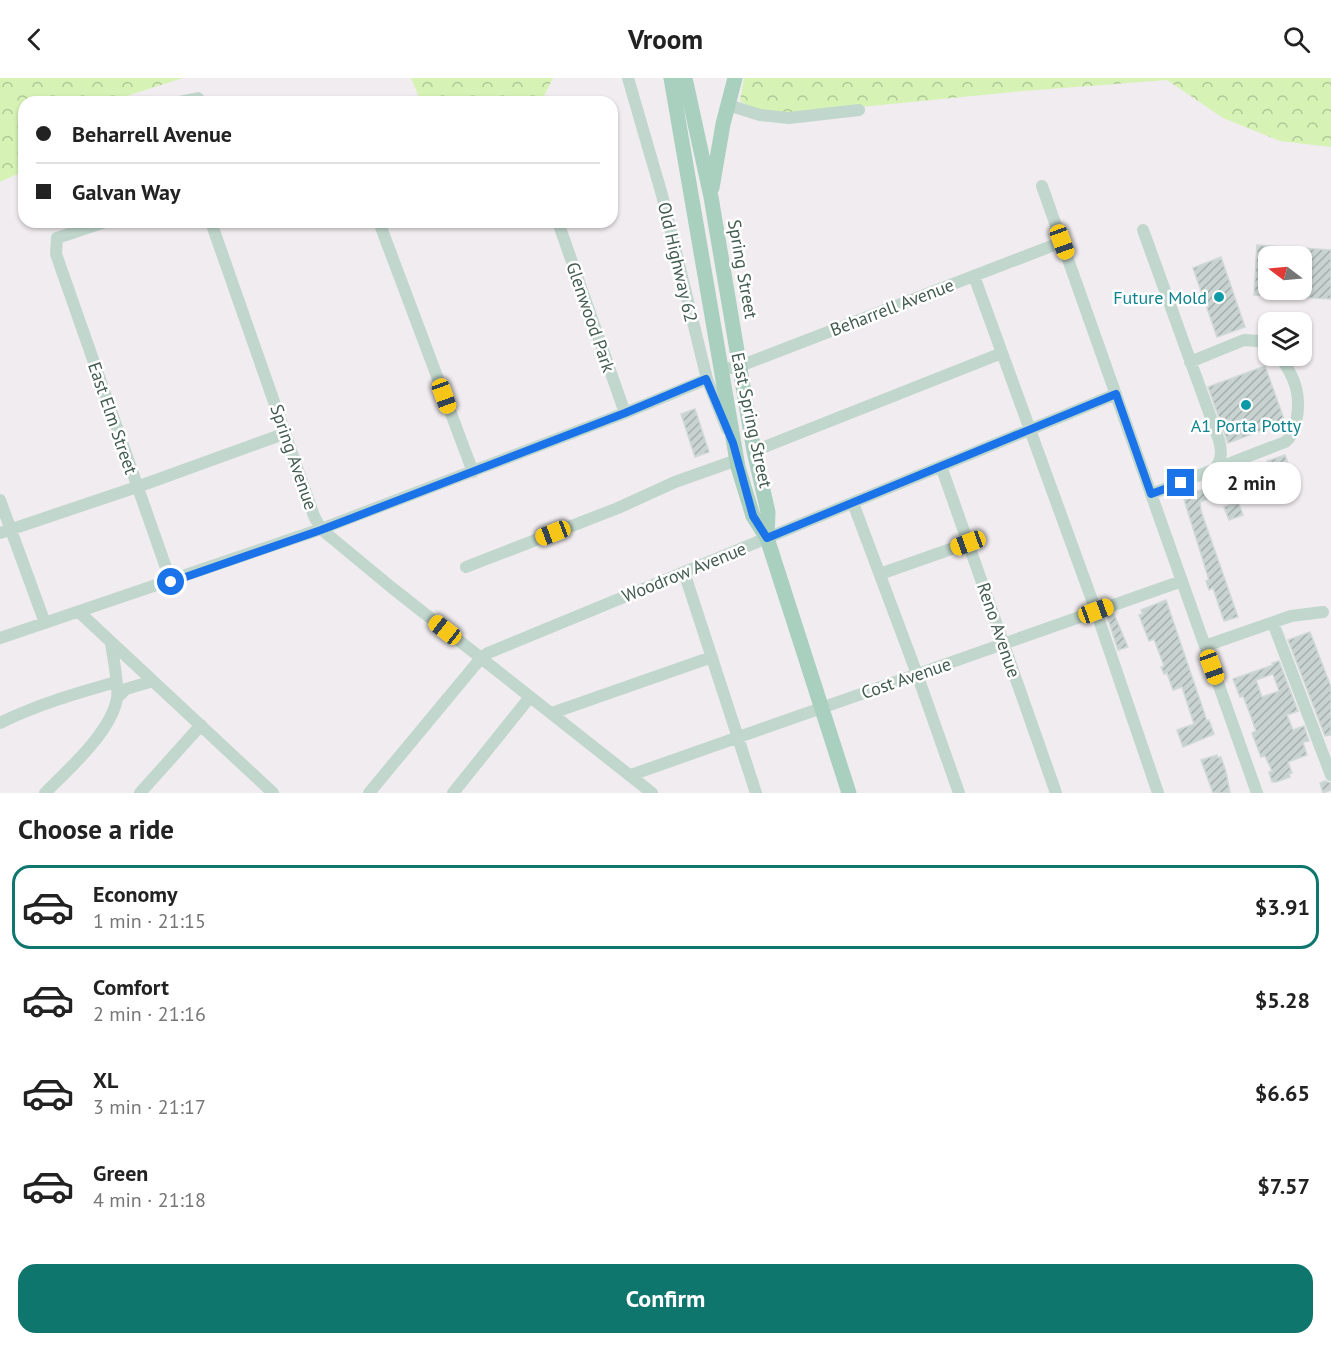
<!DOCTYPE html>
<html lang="en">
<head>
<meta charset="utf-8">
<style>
  body { margin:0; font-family:"PT Sans",sans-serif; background:#f2f2f2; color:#222; height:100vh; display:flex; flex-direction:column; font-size:22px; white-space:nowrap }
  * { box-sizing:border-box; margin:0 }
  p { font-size:20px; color:#767676 }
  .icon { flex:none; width:33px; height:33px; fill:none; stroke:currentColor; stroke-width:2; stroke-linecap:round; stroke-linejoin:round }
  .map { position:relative; height:715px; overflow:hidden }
  .drawer { display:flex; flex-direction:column; background:#fff; flex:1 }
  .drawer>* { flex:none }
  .guide { position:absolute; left:18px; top:18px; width:600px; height:132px; border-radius:18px; box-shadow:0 2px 4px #0004; display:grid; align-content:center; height:132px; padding:0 18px; background:#fff }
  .needle { width:39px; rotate:286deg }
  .tools { position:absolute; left:1258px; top:168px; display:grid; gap:12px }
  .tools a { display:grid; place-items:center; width:54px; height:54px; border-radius:12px; background:#fff; box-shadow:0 2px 4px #0004; font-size:30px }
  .end { position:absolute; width:27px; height:27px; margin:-14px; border:8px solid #1a73e8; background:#fff; box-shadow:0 0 0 3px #fff }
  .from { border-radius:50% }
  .bubble { position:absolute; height:42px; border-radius:18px; background:#fff; box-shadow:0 2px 4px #0004; font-size:20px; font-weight:700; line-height:42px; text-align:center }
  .car { position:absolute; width:18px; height:36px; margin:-18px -9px; border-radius:8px; box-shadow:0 0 4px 2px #0007; background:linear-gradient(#f5c518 24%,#345 0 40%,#f5c518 0 76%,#345 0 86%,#f5c518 0) }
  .guide b { display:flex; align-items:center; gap:21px; height:57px; font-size:22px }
  .guide b+b { border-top:2px solid #e0e0e0 }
  .guide i { width:15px; height:15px; background:#222 }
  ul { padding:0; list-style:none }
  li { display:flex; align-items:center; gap:18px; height:84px; margin:0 12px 9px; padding:0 6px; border:3px solid transparent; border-radius:18px }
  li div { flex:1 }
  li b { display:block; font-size:22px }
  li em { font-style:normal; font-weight:700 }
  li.on { border-color:#0f766e }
  li>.icon { width:54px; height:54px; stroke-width:1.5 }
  h2 { padding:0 18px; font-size:27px; line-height:72px }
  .cta { display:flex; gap:12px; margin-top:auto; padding:12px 18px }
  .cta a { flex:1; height:69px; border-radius:18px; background:#0f766e; color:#fff; font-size:24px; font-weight:700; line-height:69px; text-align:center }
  header { display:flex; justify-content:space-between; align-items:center; height:78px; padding:0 18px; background:#fff; font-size:27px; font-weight:700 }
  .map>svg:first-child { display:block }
</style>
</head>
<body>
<header><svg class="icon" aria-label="back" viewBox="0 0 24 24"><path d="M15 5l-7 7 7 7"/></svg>Vroom<svg class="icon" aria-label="search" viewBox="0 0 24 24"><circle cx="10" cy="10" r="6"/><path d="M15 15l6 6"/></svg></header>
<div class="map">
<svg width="1331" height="715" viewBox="0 0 1331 715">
  <defs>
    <pattern id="forest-crowns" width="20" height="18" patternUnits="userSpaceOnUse" patternTransform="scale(1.5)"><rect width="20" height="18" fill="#d6f3b5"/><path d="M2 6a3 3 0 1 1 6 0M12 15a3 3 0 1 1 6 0" fill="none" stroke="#afc896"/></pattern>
    <pattern id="building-hatch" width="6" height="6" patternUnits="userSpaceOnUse" patternTransform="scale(1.5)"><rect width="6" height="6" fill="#c8d2d0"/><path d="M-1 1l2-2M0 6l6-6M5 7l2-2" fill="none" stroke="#a4aeab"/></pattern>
  </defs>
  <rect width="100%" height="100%" fill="#f0ecef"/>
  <!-- forest -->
  <path fill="url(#forest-crowns)" d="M0,0H183L108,24H24V93L0,104Z
    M411,0H553L541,24H421Z
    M744,0H1331V69L1280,63L1223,40L1167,2L1024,13L800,35L756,32L740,23Z"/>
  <!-- building -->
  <path fill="url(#building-hatch)" stroke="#d0d9d7" stroke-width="1.5" fill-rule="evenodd" d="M1257,167L1331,172V221L1277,218L1278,212H1302V178H1269V218L1254,217Z
    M1221,179L1245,249L1217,259L1193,190Z
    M1265,288L1285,344L1228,365L1208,309Z
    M695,331L709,374L695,379L681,336Z
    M1285,377L1289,388L1271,395L1267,383Z
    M1207,410L1210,420L1200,424L1201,433L1238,539L1224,543L1213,510L1209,512L1206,503L1209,502L1183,418Z
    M1238,424L1243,437L1229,442L1224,429Z
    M1166,522L1207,643L1209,642L1214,656L1183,669L1177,652L1194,646L1182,609L1173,612L1167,595L1164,596L1161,589L1164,588L1154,561L1149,563L1139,537L1143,536L1141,532Z
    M1114,536L1128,569L1118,572L1107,538Z
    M1310,554L1331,609V657L1325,658L1288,562Z
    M1279,583L1298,633L1287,637L1293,652L1304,648L1309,663L1303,664L1307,677L1288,684L1292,695L1289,696L1290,699L1276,704H1272L1269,694L1272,693L1265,678L1261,679L1252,655L1256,653L1250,636L1243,618L1240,619L1233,601L1273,587L1272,585ZM1273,596L1279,613L1262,619L1256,602Z
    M1217,677L1218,680L1221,679L1226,694L1230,715H1213L1201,682Z
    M1325,703L1331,705V712L1323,715L1320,705Z"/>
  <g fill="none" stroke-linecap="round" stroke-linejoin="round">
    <!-- minor -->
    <path stroke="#c1d6cc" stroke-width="12" d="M628,0L662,117L707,301L727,351
      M179,24L198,20L199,24
      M728,27L760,37L789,40L859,32
      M1042,108L1257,715
      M105,144L57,160L56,176L171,504
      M211,144L314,438L321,451L391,509L652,715
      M379,144L473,394
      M558,144L625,335
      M1143,152L1219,362C1222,374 1222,381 1215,391
      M974,198L1096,533L1158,715
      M1190,284L1244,262L1258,263L1269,268
      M720,292L740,288L1062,164
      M754,373L1002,275
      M941,388L1056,715
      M1151,416L1285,364C1292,359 1293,352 1296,344C1302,318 1295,298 1279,278
      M0,422L45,545
      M853,425L917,596L959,715
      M0,455L137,409L286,355
      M466,489L618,430L675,404L737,382
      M684,494L756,715
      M880,496L968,465
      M79,534L273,715
      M1273,545L1331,697
      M0,560L321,451L625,335L707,301
      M1205,568L1291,538L1323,534
      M117,620L126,611L153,603
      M552,635L712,579
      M0,645C36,627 77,615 116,604
      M631,697L1182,503
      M45,715C68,692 112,653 117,620C119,608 113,579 111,565
      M140,715L201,647
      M369,715L481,580L488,575L1116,316
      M453,715L530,619"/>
    <!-- major -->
    <path stroke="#a9cfbf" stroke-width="15" d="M671,0L738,389L753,438L767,460L849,715
      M685,0L711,119L754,373L768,434L767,460
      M712,110L723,46L735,0"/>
  </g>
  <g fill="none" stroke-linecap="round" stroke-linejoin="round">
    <!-- route -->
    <path stroke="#1a73e8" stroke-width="8" d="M171,504L321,452L625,335L706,301L733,365L753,438L767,460L1116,316L1151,416L1181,405"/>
  </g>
  <!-- markers -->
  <g fill="#0f9aa8" stroke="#fff" stroke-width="2">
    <circle cx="1219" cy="219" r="6"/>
    <circle cx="1246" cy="327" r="6"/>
  </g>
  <g text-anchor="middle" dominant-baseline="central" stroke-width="5" stroke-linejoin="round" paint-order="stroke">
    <!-- street labels -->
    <g font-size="18" fill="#435c51" stroke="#fff">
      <text transform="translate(678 184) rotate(77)">Old Highway 62</text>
      <text transform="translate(743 191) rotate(80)">Spring Street</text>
      <text transform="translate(892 229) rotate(-21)">Beharrell Avenue</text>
      <text transform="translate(591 239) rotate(71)">Glenwood Park</text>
      <text transform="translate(113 340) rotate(71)">East Elm Street</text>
      <text transform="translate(752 342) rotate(78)">East Spring Street</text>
      <text transform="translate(294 379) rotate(71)">Spring Avenue</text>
      <text transform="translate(684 494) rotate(-22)">Woodrow Avenue</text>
      <text transform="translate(999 552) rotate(71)">Reno Avenue</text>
      <text transform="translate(906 600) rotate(-19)">Cost Avenue</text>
    </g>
    <!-- culture labels -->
    <g font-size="18" fill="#0d838f" stroke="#fff" text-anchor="end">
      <text x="1207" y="219">Future Mold</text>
      <text x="1246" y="347" text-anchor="middle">A1 Porta Potty</text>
    </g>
  </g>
</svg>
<div class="tools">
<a><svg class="needle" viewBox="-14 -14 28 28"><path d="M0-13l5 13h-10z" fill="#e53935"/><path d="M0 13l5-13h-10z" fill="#767676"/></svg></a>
<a><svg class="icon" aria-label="layers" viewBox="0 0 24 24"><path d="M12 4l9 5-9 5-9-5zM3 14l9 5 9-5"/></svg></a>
</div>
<i class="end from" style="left:171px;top:504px"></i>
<i class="end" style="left:1181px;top:405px"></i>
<div class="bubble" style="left:1202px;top:384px;width:99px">2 min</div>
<i class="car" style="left:1062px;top:164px;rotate:160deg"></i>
<i class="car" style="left:444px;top:318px;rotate:160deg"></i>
<i class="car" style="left:553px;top:455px;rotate:249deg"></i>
<i class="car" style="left:968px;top:465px;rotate:250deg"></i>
<i class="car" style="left:1096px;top:533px;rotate:70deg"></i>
<i class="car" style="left:445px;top:552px;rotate:308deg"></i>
<i class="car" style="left:1212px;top:589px;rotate:160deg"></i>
<div class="guide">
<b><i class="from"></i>Beharrell Avenue</b>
<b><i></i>Galvan Way</b>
</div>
</div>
<section class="drawer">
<h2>Choose a ride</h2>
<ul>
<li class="on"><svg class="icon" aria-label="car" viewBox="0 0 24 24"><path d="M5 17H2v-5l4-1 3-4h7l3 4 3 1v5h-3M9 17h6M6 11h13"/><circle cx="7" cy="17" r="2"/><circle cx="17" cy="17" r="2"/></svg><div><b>Economy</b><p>1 min · 21:15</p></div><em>$3.91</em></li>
<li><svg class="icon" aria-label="car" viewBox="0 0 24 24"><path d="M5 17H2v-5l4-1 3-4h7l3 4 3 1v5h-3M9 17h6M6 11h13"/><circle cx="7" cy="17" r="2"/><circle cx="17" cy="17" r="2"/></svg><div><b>Comfort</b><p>2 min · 21:16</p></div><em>$5.28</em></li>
<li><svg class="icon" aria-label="car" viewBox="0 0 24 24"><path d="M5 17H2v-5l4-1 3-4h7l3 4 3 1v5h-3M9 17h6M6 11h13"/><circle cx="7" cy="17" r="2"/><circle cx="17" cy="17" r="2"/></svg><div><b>XL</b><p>3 min · 21:17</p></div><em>$6.65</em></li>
<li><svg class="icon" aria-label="car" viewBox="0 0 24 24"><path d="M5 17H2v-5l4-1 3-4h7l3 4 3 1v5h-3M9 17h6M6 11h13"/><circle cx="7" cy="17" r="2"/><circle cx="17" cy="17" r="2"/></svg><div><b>Green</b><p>4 min · 21:18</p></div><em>$7.57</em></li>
</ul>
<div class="cta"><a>Confirm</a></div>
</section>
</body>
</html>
